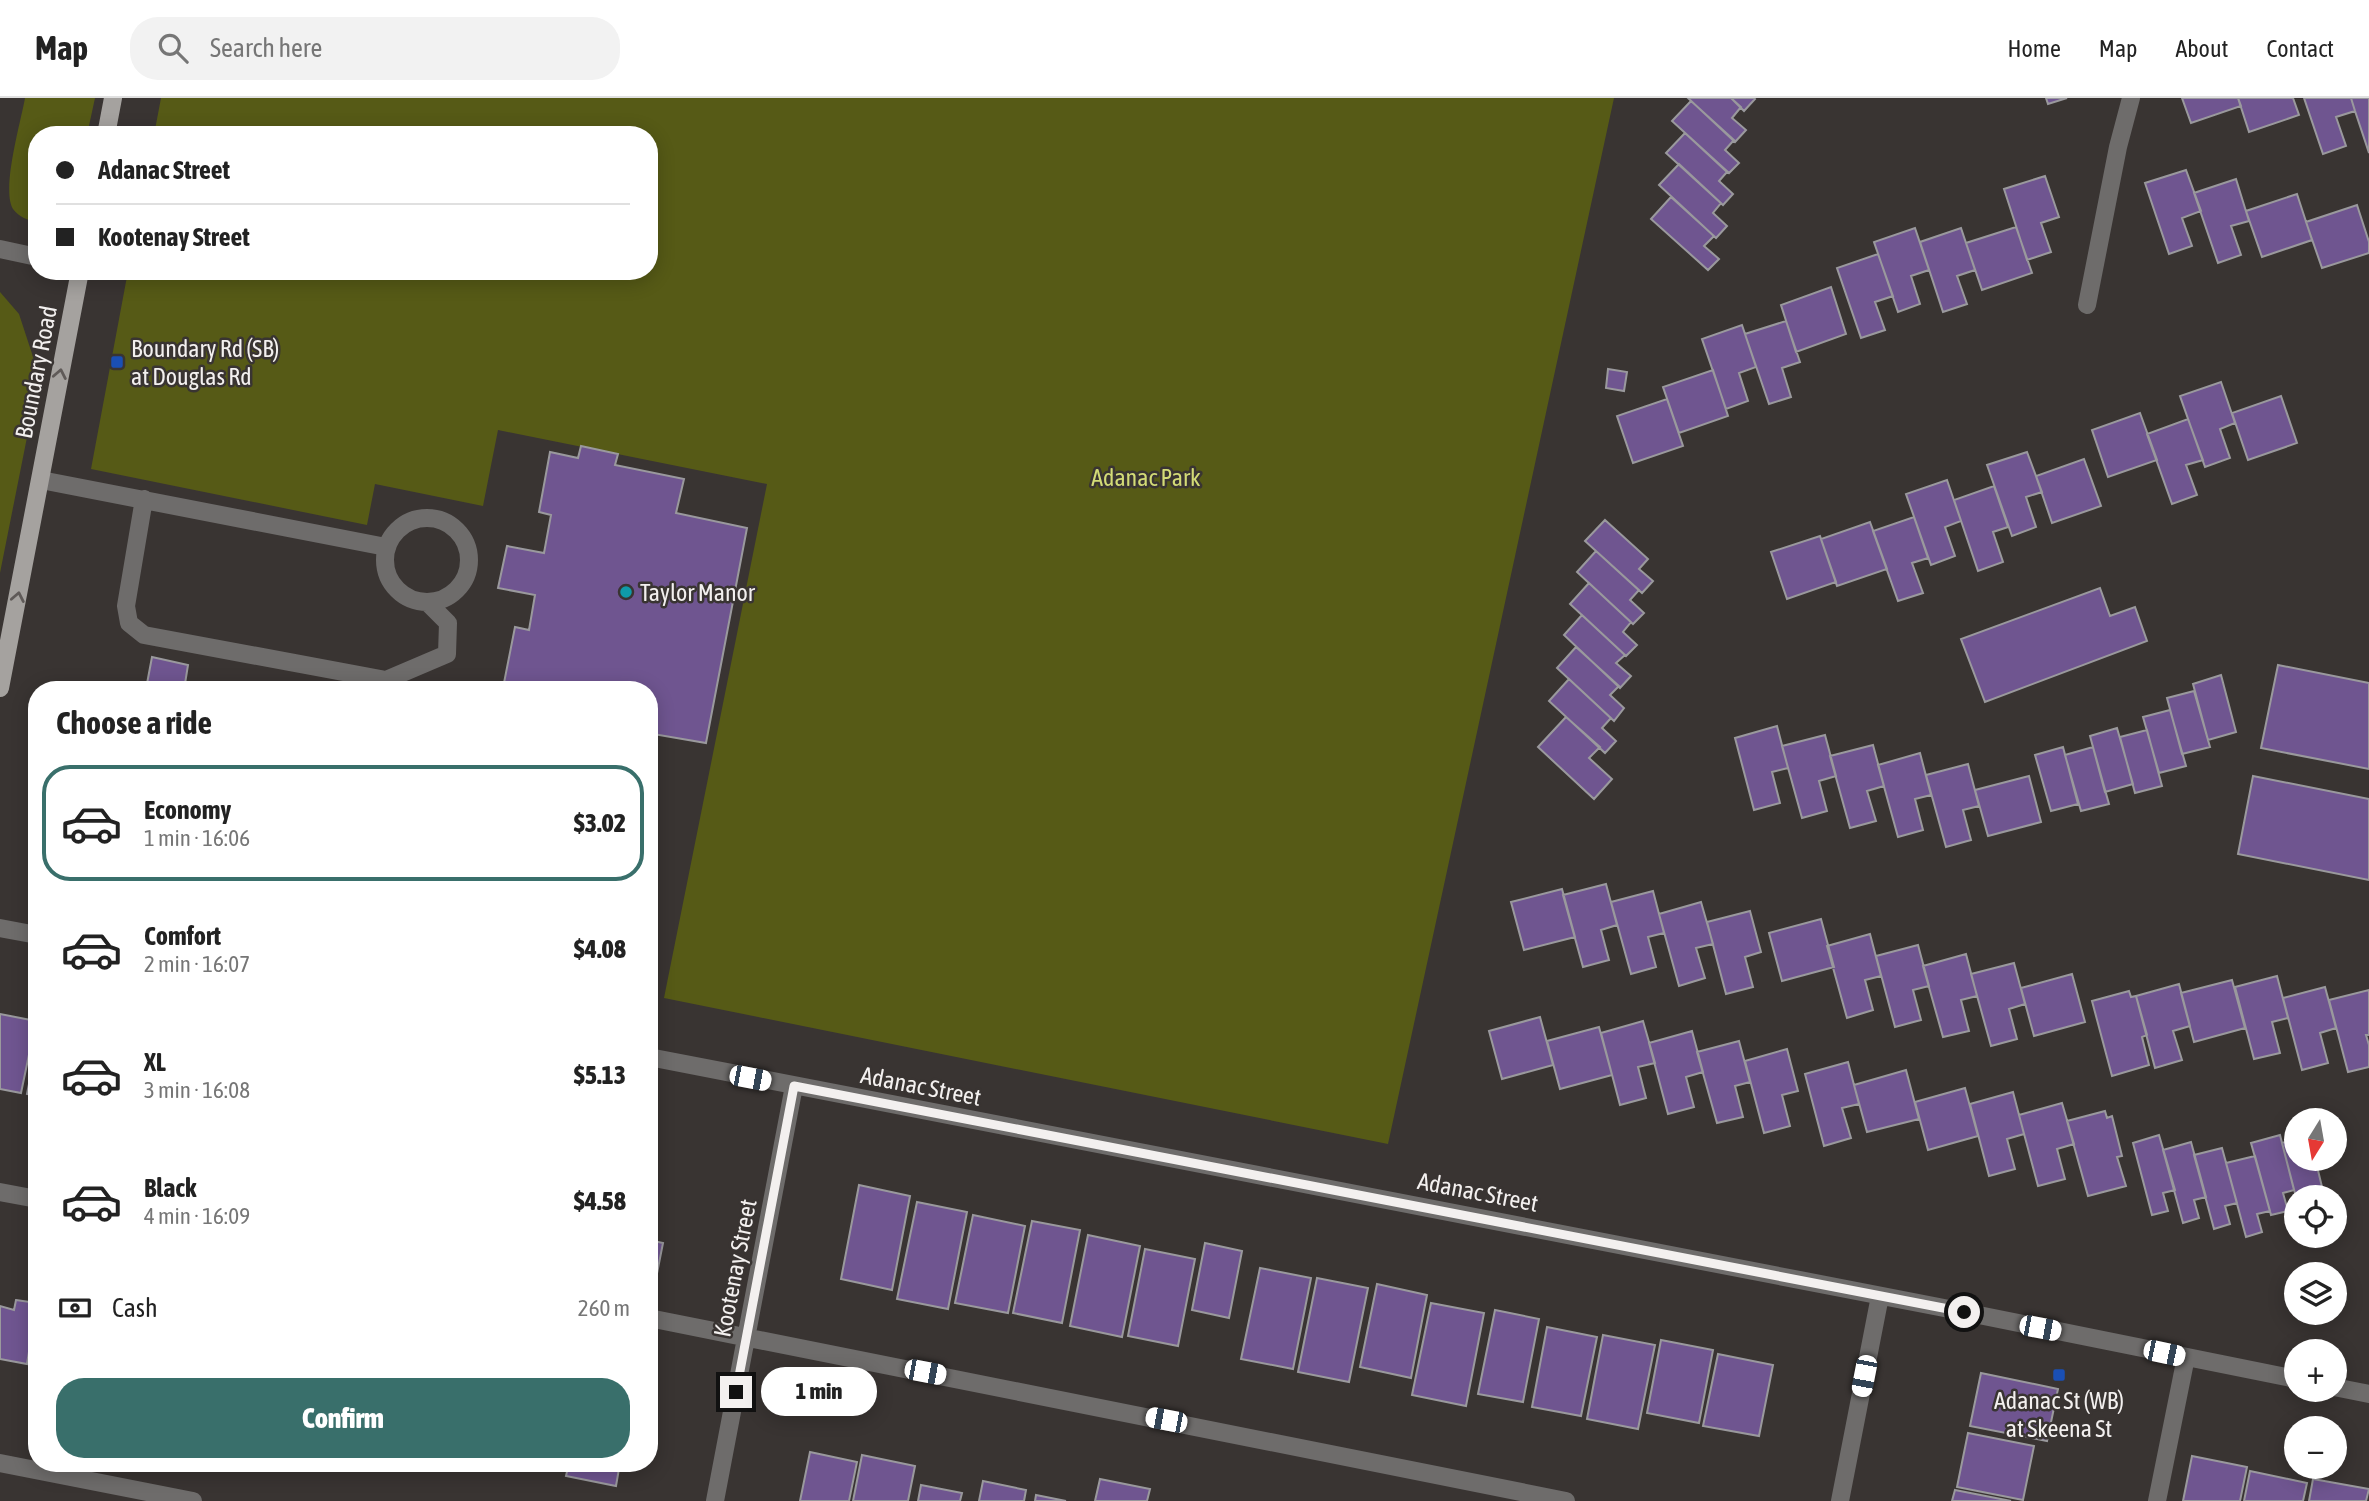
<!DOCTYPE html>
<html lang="en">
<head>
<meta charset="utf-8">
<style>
  body { margin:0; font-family:"Asap Condensed",sans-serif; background:#f2f2f2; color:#222; height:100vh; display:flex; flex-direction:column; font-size:26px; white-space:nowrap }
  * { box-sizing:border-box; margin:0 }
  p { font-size:23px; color:#767676 }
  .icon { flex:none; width:38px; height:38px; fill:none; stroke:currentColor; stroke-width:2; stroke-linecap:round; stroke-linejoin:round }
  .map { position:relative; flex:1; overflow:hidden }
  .sheet { position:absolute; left:28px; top:583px; width:630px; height:791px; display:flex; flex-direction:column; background:#fff; border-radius:28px; box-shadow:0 4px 18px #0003 }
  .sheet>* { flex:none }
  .hud { position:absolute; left:28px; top:28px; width:630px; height:154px; border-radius:28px; box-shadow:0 4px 18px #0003; display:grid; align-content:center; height:154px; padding:0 28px; background:#fff }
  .needle { width:46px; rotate:191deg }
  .tools { position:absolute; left:2284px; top:1010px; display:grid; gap:14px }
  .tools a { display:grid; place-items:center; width:63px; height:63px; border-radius:50%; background:#fff; box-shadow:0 4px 18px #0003; font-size:35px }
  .end { position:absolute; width:32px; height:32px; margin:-16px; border:9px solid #f3f0ef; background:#111; box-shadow:0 0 0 4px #111 }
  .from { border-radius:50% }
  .bubble { position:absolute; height:49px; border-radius:24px; background:#fff; box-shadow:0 4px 18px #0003; font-size:23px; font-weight:800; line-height:49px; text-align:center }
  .car { position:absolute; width:21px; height:42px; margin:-21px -10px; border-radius:9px; box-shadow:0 0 5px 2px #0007; background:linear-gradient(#fff 24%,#345 0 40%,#fff 0 76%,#345 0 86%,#fff 0) }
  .hud b { display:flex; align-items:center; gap:24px; height:66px; font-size:26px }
  .hud b+b { border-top:2px solid #e0e0e0 }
  .hud i { width:18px; height:18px; background:#222 }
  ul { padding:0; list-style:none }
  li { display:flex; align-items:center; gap:21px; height:116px; margin:0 14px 10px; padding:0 14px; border:4px solid transparent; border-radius:28px }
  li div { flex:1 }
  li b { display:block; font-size:26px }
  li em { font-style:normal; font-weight:800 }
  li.active { border-color:#396f6b }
  li>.icon { width:63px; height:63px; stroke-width:1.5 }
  h2 { padding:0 28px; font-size:32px; line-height:84px }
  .pay { display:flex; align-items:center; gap:18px; height:77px; padding:0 28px; font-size:26px }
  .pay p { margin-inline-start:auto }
  .cta { display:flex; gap:14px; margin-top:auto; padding:14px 28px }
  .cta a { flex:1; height:80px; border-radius:28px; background:#396f6b; color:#fff; font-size:28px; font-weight:800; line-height:80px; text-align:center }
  header { display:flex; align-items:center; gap:42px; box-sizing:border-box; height:98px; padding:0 35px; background:#fff; border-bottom:2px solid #e0e0e0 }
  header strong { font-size:33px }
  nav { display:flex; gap:38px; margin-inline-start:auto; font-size:24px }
  .search { width:490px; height:63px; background:#f2f2f2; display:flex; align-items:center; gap:18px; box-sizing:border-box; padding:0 24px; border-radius:28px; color:#767676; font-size:26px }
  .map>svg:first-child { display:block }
</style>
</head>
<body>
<header>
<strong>Map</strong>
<div class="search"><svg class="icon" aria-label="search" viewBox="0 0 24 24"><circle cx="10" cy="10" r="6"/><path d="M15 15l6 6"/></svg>Search here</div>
<nav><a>Home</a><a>Map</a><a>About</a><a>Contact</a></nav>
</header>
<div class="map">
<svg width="2369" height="1403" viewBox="0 0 2369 1403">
  <rect width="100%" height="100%" fill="#393432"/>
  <!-- green -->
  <path fill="#565a16" d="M25,0H95L87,37H37V125C28,122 19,119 13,111C1,92 21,23 25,0Z
    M161,0H1614L1388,1046L664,900L767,386L498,332L483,408L375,386L367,427L91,371L128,173H649V37H154Z
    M0,194L19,216L38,274L37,289L0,475Z"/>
  <!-- building -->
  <path fill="#6f5590" stroke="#9a999d" stroke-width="2" d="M1688,0H1731L1741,9L1732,20L1746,32L1735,44Z
    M1731,0H1754L1755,1L1744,13Z
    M2046,0H2067L2048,6Z
    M2182,0H2238L2241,8L2191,25Z
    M2238,0H2293L2299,17L2249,34Z
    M2304,0H2351L2355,13L2336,19L2346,48L2323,56Z
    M2351,0H2369V55L2355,13Z
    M1691,3L1734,42L1725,52L1739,65L1729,75L1672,23Z
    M1685,35L1727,74L1719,83L1733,96L1723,107L1666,55Z
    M1679,66L1721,105L1713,115L1727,128L1716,140L1659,87Z
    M2186,72L2201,113L2182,120L2192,148L2169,156L2145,85Z
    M2045,78L2059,119L2041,125L2051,154L2027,162L2004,91Z
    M2236,81L2249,123L2231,128L2241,157L2218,165L2194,95Z
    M2297,96L2312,142L2262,159L2246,113Z
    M1671,99L1714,138L1704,148L1719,161L1708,172L1651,121Z
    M2357,107L2369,144V155L2322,170L2306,124Z
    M2016,129L2032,175L1982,192L1966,145Z
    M1915,130L1929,172L1911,178L1920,206L1898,214L1874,144Z
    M1961,130L1975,172L1957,178L1967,206L1943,214L1920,144Z
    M1878,156L1893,198L1875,204L1885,232L1861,240L1837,170Z
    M1831,189L1846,236L1796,254L1781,207Z
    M1786,223L1800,264L1782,270L1791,299L1769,306L1745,236Z
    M1742,227L1756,269L1739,275L1748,303L1726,311L1702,241Z
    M1608,271L1627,274L1624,293L1606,290Z
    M1713,272L1728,318L1679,335L1663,289Z
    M2221,284L2235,325L2220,331L2230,360L2205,369L2180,298Z
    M2281,298L2297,345L2248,362L2232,315Z
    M1667,301L1683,348L1633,365L1617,318Z
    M2140,315L2157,362L2108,379L2092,332Z
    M2188,321L2203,362L2186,367L2197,397L2172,406L2147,336Z
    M581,348L618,356L615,367L684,381L676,415L747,430L706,645L653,636L655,621L649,620V592H513L503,590L515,529L529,532L535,497L498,490L507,448L544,455L551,417L539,414L550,354L578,360Z
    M2027,354L2042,394L2026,399L2036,429L2012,438L1987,367Z
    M2084,361L2101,408L2052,425L2036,378Z
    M1947,382L1961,423L1945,429L1955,458L1931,467L1906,396Z
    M1994,388L2008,429L1993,434L2003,464L1978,473L1954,402Z
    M1914,419L1928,460L1912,465L1923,495L1898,503L1873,433Z
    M1605,422L1648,461L1639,471L1653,483L1642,495L1585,443Z
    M1870,424L1887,471L1837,488L1821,441Z
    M1820,438L1836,484L1787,501L1771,454Z
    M1596,453L1639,492L1630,502L1644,515L1633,526L1577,474Z
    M1589,485L1631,524L1623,534L1637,547L1626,558L1570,506Z
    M2100,490L2110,518L2135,509L2147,543L1985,604L1961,541Z
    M1582,517L1625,557L1616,565L1631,578L1620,590L1564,537Z
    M1576,549L1619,588L1610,597L1624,610L1614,623L1557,570Z
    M152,559L188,567L184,592H128L129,588L146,591Z
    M2278,567L2369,585V671L2261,650Z
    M2221,577L2236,634L2208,642L2193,586Z
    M1569,581L1611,620L1602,630L1616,643L1605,655L1549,603Z
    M296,586L324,592H295Z
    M2194,593L2210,649L2182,656L2167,600Z
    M2170,612L2186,668L2159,675L2143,619Z
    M1566,619L1600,649L1589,660L1612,681L1594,701L1538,649Z
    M1777,628L1788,670L1772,674L1780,705L1754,712L1735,640Z
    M2117,630L2133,686L2105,694L2090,638Z
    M2147,632L2162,688L2135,695L2120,639Z
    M1825,637L1836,678L1819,683L1827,713L1802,720L1782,648Z
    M1873,647L1884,688L1867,693L1876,723L1850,730L1830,658Z
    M2063,649L2078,706L2051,713L2035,657Z
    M2093,649L2109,706L2081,713L2065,657Z
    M1920,655L1931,697L1915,701L1923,732L1898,739L1878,667Z
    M1968,666L1979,708L1963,712L1971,742L1946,749L1926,677Z
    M2029,678L2041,724L1988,738L1975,692Z
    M2253,678L2369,701V782L2238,756Z
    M1606,786L1617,827L1601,832L1609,862L1583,869L1563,797Z
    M1562,791L1575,839L1524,852L1511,804Z
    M1653,793L1664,835L1648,839L1656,869L1631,876L1611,804Z
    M1701,804L1713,846L1696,850L1705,880L1679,888L1659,816Z
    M1750,813L1761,854L1745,859L1753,889L1726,896L1707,824Z
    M1821,821L1834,869L1782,883L1769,835Z
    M1870,836L1881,878L1865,882L1873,912L1847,920L1827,848Z
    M1918,847L1929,888L1913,892L1921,922L1895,929L1876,858Z
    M1966,856L1977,898L1961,902L1969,933L1943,939L1923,868Z
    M2014,865L2025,906L2009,911L2017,941L1991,948L1971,876Z
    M2072,876L2085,924L2034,938L2021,890Z
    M2277,878L2288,920L2272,924L2280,955L2254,961L2235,889Z
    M2232,882L2245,930L2194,944L2181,895Z
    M2179,886L2190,928L2173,933L2182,962L2155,970L2136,898Z
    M2325,889L2336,930L2320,935L2328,965L2302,972L2283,900Z
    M2369,892V937H2366L2369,947V969L2348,974L2329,902Z
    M2129,893L2131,899L2136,898L2147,937L2142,939L2149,967L2112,978L2092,903Z
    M0,916L36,923L21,995L0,991Z
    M1540,919L1553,967L1502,981L1489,933Z
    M1643,923L1655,965L1638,969L1646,1000L1620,1007L1601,935Z
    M1599,929L1612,977L1560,991L1547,943Z
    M1692,933L1703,974L1686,979L1694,1009L1668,1016L1649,945Z
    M1739,943L1750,984L1735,988L1743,1019L1717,1025L1697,954Z
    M37,946V998L27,996Z
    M1787,951L1798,993L1782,997L1790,1028L1764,1035L1745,963Z
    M1848,964L1859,1006L1842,1010L1851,1040L1824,1048L1805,976Z
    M1906,972L1919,1021L1867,1034L1854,987Z
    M1965,990L1978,1038L1928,1052L1915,1004Z
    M2013,994L2024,1036L2007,1041L2015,1071L1989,1078L1970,1006Z
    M2062,1005L2074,1046L2057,1051L2065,1081L2038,1088L2019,1017Z
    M2105,1013L2107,1020L2112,1018L2122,1058L2117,1059L2126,1088L2088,1098L2067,1023Z
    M2159,1037L2175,1092L2163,1095L2168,1113L2152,1117L2133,1045Z
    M2280,1037L2294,1092L2283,1095L2288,1113L2271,1117L2251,1045Z
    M2296,1041V1060H2315L2323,1093L2312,1096L2313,1099H2296L2282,1045Z
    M2191,1044L2206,1099L2194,1102L2199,1120L2183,1125L2163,1052Z
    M2222,1050L2237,1105L2225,1108L2230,1126L2214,1131L2194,1057Z
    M2255,1058L2270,1113L2257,1116L2262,1134L2246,1139L2226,1065Z
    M859,1087L910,1098L892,1192L841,1181Z
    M917,1104L967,1114L948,1211L897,1201Z
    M973,1117L1025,1128L1008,1215L955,1205Z
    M1032,1123L1080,1132L1062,1225L1013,1215Z
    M1088,1137L1140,1148L1122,1239L1070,1228Z
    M649,1142L663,1145L650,1211H649Z
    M1205,1145L1242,1153L1229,1220L1192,1212Z
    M1145,1151L1195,1161L1178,1248L1128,1238Z
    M1260,1170L1311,1180L1293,1271L1241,1261Z
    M1317,1180L1368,1190L1349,1284L1298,1274Z
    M1377,1186L1427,1197L1411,1280L1360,1269Z
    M16,1202L37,1205L27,1266L0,1261V1208L14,1212Z
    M1431,1205L1484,1215L1466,1308L1412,1297Z
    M1495,1212L1539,1221L1523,1304L1478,1296Z
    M1547,1229L1597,1239L1581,1318L1532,1309Z
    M37,1231V1265L30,1264Z
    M1603,1237L1655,1247L1638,1331L1587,1321Z
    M1661,1242L1713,1252L1699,1325L1647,1315Z
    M1718,1256L1773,1267L1759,1338L1703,1328Z
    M1981,1275L2058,1291L2047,1343L1970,1328Z
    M1968,1335L2034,1348L2023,1402L1957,1389Z
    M810,1354L857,1364L849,1403H800Z
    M862,1357L915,1368L908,1403H853Z
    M2192,1358L2247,1369L2240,1403H2183Z
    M569,1365H620L616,1388L566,1378Z
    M2250,1373L2307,1385L2303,1403H2244Z
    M1100,1381L1150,1391L1147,1403H1095Z
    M2313,1381L2369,1391L2366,1403H2309Z
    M983,1383L1026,1392L1024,1403H979Z
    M921,1387L962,1395L960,1403H918Z
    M1955,1392L2011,1403H1952Z
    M1036,1397L1066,1403H1035Z"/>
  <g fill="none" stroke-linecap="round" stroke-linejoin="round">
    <!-- minor -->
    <path stroke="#6e6c6b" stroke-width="18" d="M0,151L37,159
      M2087,207L2118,49L2131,0
      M41,382L386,449
      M144,401L126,508L129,525L144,537L386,582L447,556L448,525L429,506
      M385 462a42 42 0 1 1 84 0a42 42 0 1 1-84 0Z
      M0,830L37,837
      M649,959L1939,1209L2296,1281
      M0,1094L37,1101
      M649,1220L1566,1403
      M2334,1289L2369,1296
      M0,1365L193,1403
      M715,1403L794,988
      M1840,1403L1880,1198
      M2157,1403L2186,1259"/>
    <!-- major -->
    <path stroke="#a5a29f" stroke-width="18" d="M106,37L113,0
      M0,590L80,173"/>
  </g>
  <!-- one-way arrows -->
  <defs><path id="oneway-chevron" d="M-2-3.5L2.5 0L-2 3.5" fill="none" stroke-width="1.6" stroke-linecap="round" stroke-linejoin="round" transform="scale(1.75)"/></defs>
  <g stroke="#5f5a58">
    <use href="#oneway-chevron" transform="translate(60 276) rotate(-79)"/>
    <use href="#oneway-chevron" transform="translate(18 499) rotate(-79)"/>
  </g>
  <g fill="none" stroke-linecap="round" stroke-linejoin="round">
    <!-- route -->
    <path stroke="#f3f0ef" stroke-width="9" d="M736,1294L794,988L1964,1214"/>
  </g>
  <!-- markers -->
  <g fill="#1a4fb4" stroke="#393432" stroke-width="2.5">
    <rect x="110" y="257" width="14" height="14" rx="3.5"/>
    <rect x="2052" y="1270" width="14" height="14" rx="3.5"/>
  </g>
  <circle fill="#0f9aa8" stroke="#393432" stroke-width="2.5" cx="626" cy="494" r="7"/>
  <g text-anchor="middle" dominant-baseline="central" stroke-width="5" stroke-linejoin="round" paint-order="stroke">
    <!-- poi labels -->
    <g font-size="24" fill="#f3f0ef" stroke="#393432" text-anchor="start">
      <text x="131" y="250">Boundary Rd (SB)<tspan x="131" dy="28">at Douglas Rd</tspan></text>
      <text x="640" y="494">Taylor Manor</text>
      <text x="2059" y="1302" text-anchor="middle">Adanac St (WB)<tspan x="2059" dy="28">at Skeena St</tspan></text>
    </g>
    <!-- street labels -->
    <g font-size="24" fill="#f3f0ef" stroke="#393432">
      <text transform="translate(36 274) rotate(-79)">Boundary Road</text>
      <text transform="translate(921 988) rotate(11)">Adanac Street</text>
      <text transform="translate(1478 1094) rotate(11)">Adanac Street</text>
      <text transform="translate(735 1170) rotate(-79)">Kootenay Street</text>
    </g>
    <!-- park labels -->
    <g font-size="24" fill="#d3db76" stroke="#393432">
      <text x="1146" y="379">Adanac Park</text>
    </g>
  </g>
</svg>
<div class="tools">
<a><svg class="needle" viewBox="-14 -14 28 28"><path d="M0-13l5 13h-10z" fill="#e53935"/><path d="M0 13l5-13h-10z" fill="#767676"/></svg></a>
<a><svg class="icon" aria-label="locate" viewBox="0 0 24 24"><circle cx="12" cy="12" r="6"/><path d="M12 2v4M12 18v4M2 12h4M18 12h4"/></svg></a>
<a><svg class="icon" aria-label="layers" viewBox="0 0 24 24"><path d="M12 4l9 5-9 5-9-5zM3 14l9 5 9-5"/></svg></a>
<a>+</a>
<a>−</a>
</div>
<i class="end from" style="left:1964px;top:1214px"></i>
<i class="end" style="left:736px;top:1294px"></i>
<div class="bubble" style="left:761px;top:1269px;width:116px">1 min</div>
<i class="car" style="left:750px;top:980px;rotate:101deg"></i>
<i class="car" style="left:2040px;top:1230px;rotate:101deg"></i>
<i class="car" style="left:2164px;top:1255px;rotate:102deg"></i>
<i class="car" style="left:925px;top:1274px;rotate:101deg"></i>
<i class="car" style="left:1864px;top:1278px;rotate:191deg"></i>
<i class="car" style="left:1166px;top:1322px;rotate:281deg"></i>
<div class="hud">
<b><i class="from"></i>Adanac Street</b>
<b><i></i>Kootenay Street</b>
</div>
<section class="sheet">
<h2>Choose a ride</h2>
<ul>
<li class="active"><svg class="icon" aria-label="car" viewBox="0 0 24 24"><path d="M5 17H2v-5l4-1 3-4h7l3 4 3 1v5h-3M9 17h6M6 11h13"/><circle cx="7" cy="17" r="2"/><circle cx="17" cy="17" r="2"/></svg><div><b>Economy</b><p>1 min · 16:06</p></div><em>$3.02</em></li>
<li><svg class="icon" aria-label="car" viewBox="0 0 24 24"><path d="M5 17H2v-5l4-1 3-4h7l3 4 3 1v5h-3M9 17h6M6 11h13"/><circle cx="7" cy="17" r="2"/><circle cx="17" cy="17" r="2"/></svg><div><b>Comfort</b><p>2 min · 16:07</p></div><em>$4.08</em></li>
<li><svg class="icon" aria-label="car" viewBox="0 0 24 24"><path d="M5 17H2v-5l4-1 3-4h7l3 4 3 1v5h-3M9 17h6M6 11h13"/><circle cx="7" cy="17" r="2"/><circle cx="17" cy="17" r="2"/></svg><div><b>XL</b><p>3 min · 16:08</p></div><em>$5.13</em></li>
<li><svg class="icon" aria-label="car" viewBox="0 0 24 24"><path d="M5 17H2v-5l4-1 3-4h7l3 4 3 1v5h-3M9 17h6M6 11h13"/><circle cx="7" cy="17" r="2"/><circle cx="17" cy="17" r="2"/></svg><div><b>Black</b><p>4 min · 16:09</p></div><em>$4.58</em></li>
</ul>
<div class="pay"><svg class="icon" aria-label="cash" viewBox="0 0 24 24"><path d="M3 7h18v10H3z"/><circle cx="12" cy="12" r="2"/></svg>Cash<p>260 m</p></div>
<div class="cta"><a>Confirm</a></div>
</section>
</div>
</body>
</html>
